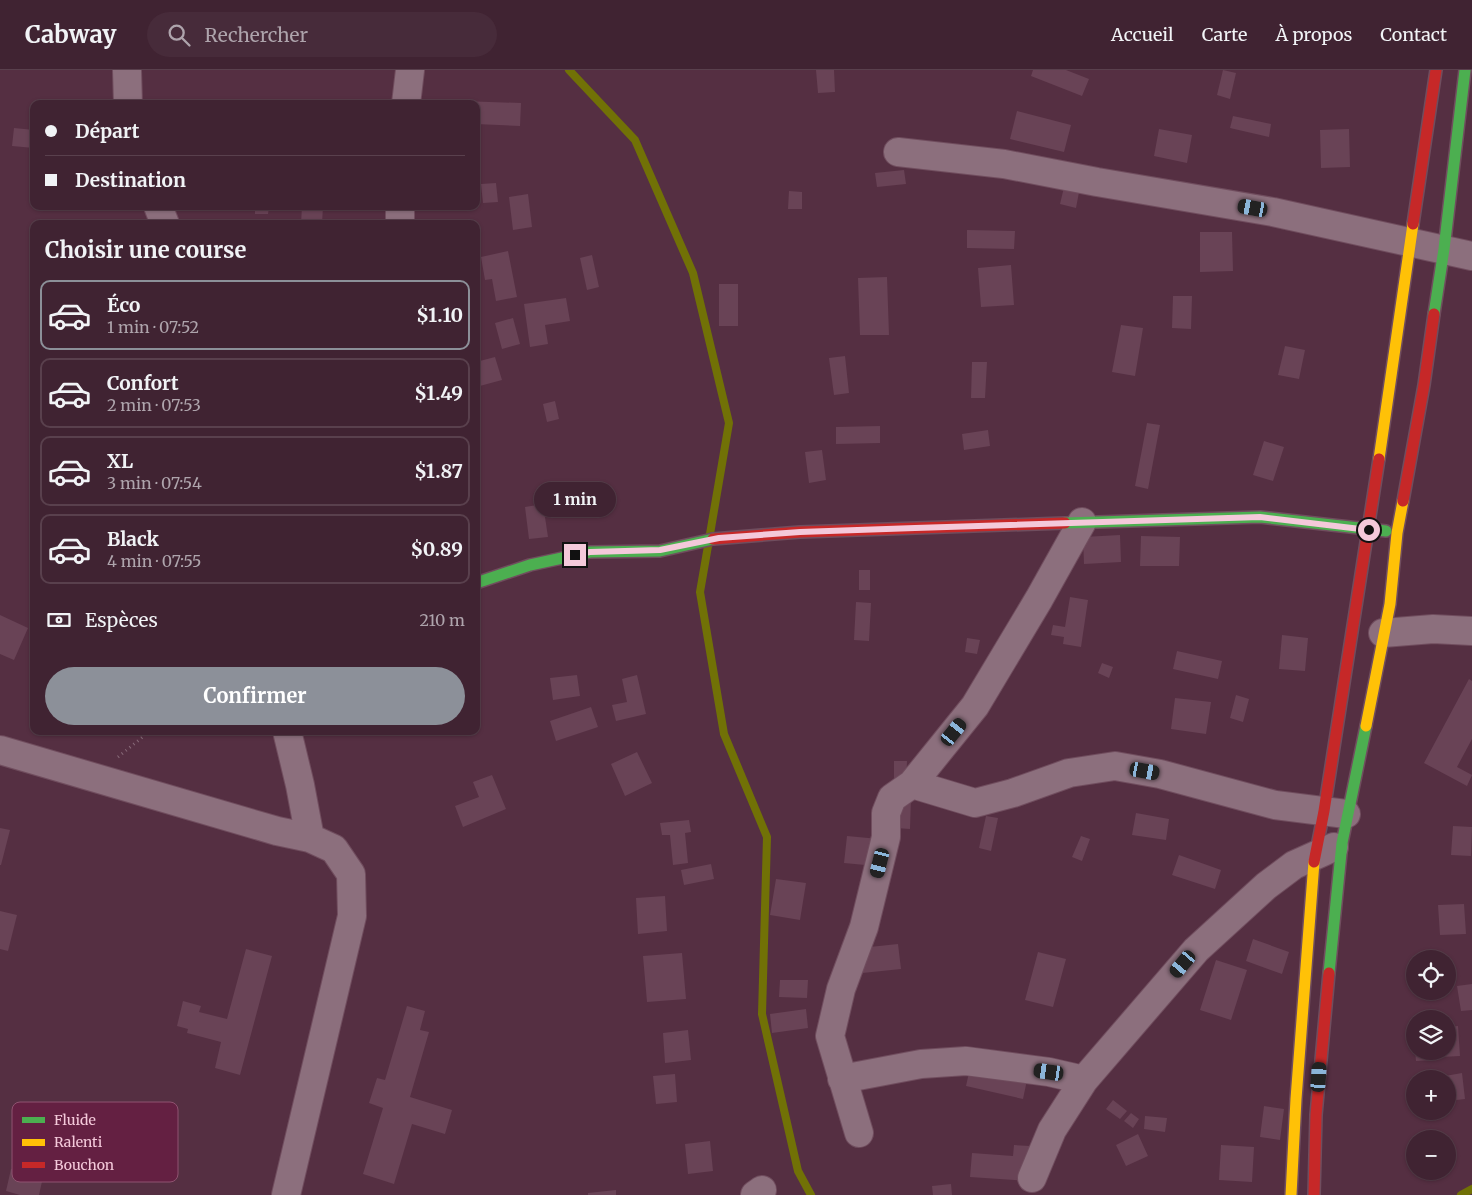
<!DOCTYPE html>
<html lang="fr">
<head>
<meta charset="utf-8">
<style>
  body { margin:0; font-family:Merriweather,serif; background:#472b3a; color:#f1f3f6; height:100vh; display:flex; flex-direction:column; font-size:19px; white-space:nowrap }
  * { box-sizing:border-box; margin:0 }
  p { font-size:16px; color:#aea4ac }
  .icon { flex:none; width:28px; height:28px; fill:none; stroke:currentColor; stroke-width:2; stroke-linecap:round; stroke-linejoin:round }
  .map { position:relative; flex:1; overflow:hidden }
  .panel { position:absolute; left:30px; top:150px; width:450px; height:515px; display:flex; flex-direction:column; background:#402332; border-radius:10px; box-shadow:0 1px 4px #0004,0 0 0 1px #59404d }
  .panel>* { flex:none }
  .guide { position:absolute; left:30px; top:30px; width:450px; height:110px; border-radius:10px; box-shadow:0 1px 4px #0004,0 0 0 1px #59404d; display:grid; align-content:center; height:110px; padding:0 15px; background:#402332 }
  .controls { position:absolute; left:1406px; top:880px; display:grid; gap:10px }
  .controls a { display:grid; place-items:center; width:50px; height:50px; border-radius:50%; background:#402332; box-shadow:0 1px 4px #0004,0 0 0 1px #59404d; font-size:25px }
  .end { position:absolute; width:22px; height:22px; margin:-11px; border:6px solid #f4c9da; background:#111; box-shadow:0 0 0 2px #111 }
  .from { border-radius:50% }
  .bubble { position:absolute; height:35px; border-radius:18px; background:#402332; box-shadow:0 1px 4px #0004,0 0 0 1px #59404d; font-size:16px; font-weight:700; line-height:35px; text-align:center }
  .car { position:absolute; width:15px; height:30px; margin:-15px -8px; border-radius:6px; box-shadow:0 0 4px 1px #0007; background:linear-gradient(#222 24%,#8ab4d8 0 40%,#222 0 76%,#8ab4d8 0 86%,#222 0) }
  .guide b { display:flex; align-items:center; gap:18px; height:48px; font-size:19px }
  .guide b+b { border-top:1px solid #59404d }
  .guide i { width:12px; height:12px; background:#f1f3f6 }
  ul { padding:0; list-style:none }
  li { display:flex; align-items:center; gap:15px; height:70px; margin:0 10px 8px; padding:0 5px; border:2px solid #59404d; border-radius:10px }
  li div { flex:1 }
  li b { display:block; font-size:19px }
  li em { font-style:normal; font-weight:700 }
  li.current { border-color:#8c9099 }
  li>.icon { width:45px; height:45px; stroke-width:1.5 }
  h2 { padding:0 15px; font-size:22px; line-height:60px }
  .pay { display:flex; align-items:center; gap:12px; height:55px; padding:0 15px; font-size:19px }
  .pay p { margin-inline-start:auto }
  .cta { display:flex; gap:10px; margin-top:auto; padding:10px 15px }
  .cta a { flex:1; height:58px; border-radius:30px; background:#8c9099; color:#fff; font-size:20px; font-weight:700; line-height:58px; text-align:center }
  header { display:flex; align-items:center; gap:30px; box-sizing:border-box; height:70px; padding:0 25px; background:#402332; border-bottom:1px solid #59404d }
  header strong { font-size:24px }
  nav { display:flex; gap:28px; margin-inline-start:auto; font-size:18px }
  .search { width:350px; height:45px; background:#472b3a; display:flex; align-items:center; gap:12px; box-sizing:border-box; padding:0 18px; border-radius:28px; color:#aea4ac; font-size:19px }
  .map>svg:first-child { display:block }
</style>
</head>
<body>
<header>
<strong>Cabway</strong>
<div class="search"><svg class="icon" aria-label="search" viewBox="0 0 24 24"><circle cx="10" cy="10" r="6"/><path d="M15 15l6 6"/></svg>Rechercher</div>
<nav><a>Accueil</a><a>Carte</a><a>À propos</a><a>Contact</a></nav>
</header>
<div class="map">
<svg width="1472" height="1125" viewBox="0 0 1472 1125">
  <rect width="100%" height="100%" fill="#552f42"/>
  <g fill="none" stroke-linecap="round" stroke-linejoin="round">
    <!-- stream -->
    <path stroke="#717106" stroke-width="8" d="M569,0L635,70L693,203L729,353L710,464
      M708,476L700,522L724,664L767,767L762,944L798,1101L811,1125
      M1461,1125L1472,1119"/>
  </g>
  <!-- building -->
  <path fill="#694356" d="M816,0H834L835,22L818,23Z
    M1033,0H1066L1089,9L1082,26L1031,6Z
    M1223,0L1236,3L1230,29L1217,25Z
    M462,31L521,33L520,56L476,54V34H462Z
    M1017,41L1071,55L1064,82L1010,69Z
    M1233,46L1271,54L1269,67L1230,58Z
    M14,58L34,60V78L12,76Z
    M1159,59L1192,65L1187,93L1154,86Z
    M1349,59L1350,97L1321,98L1320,60Z
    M904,100L906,114L877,117L875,103Z
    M496,113L498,132L483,133L481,114Z
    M1065,113L1080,117L1076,138L1060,134Z
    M789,121L802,122V139H788Z
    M528,124L532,157L513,160L509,127Z
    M255,136H269L268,144H255Z
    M302,136H323L322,154H301Z
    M967,160L1015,161L1014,179L967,178Z
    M1200,162H1232L1233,201L1200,202Z
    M508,181L517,227L496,231L492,209L485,210L481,187Z
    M592,185L599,217L587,220L580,188Z
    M1011,195L1014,235L981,237L978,198Z
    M887,207L889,265H860L858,208Z
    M719,214H738V256H719Z
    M1173,226H1192L1191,259L1172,258Z
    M566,228L570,251L545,255L548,274L530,277L524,234Z
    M513,248L520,274L502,279L495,253Z
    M1121,255L1143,258L1135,306L1112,302Z
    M1285,276L1305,280L1299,309L1278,305Z
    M845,286L849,323L834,325L829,288Z
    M495,287L502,310L476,317V292Z
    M972,292H987L985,328H971Z
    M555,331L559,349L547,352L543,334Z
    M1147,353L1160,355L1148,419L1135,416Z
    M880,356V373L836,374V357Z
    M988,360L990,376L964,380L962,364Z
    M1264,371L1284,377L1273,411L1253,405Z
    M822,380L826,410L809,413L805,382Z
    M592,414V432L557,434V416Z
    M543,434L548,467L529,469L525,437Z
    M1120,465L1121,492L1084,494L1083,467Z
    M1141,466L1180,467L1179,496H1140Z
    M859,500H870V520H859Z
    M1070,527L1088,530L1081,577L1063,574L1064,567L1051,565L1053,555L1065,557Z
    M856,532L871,533L869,571L854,570Z
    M0,545L28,558L14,590L0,584Z
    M1282,565L1308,568L1305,601L1279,599Z
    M967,568L980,570L977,584L965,582Z
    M1177,581L1222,591L1218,609L1173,599Z
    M1102,593L1113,597L1109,608L1098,603Z
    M577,605L580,626L553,630L550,608Z
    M637,605L646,644L616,651L612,635L627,632L622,609Z
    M1469,609L1472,611V669L1457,697L1472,705L1467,716L1424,693Z
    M1236,625L1249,629L1243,652L1230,648Z
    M1175,628L1211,632L1206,664L1171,659Z
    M591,637L598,657L556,671L550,651Z
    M637,682L652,713L625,726L611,694Z
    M894,691H907L906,714H894Z
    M492,705L506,739L463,757L455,736L479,727L473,712Z
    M896,728H911L910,759L896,758Z
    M1136,743L1169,749L1166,770L1132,765Z
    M986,746L998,748L991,781L979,778Z
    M689,750L691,762L685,763L688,793L673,795L670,765H662L660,753Z
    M1453,756L1472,757L1471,786L1451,785Z
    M0,758L10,760L1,795H0Z
    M847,766L879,769L876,796L844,793Z
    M1081,766L1090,769L1082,791L1072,787Z
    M1179,785L1221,800L1215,819L1172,805Z
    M711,794L714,809L684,815L681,800Z
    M776,809L806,813L800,850L770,845Z
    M665,826L667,861L638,864L636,828Z
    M1464,834L1466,864L1440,865L1438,835Z
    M0,841L17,845L8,881L0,879Z
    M1253,869L1289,882L1282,904L1246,891Z
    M898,874L901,899L843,905L841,880Z
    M246,879L272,886L240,1005L215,998L221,972L187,963L188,959L177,956L183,931L201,936L199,942L227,949Z
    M1038,882L1066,889L1053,937L1025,930Z
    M682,883L686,929L647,932L643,886Z
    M1216,890L1247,900L1231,950L1200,940Z
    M780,910H808L807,928L779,927Z
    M1472,914V940L1461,941L1457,916Z
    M407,936L425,941L420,960L429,962L410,1027L452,1040L445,1064L412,1054L394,1114L363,1104L383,1038L369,1033L377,1008L385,1010Z
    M806,939L808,958L772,963L770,944Z
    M1458,956L1460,986L1441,987L1440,981H1448V957Z
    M688,960L691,990L665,993L663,963Z
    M1415,981H1435V990L1416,991Z
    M970,998L1027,1010L1023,1029L966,1016Z
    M1462,1003L1465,1029L1448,1031V1009H1428Z
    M675,1004L677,1032L656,1034L653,1006Z
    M1113,1030L1127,1041L1120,1049L1106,1039Z
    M1264,1036L1284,1039L1280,1070L1260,1067Z
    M1131,1043L1139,1049L1133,1058L1124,1051Z
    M1145,1046L1167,1048L1165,1062L1144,1059Z
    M1138,1064L1148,1086L1126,1096L1116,1075Z
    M710,1071L713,1101L688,1104L685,1074Z
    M1014,1075L1030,1076L1027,1111L970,1107L972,1083L1013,1086Z
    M1221,1075L1254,1077L1252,1112L1219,1110Z
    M11,1099L43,1107L39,1125H20L6,1121Z
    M951,1114L952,1125H933L932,1116Z
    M616,1120V1125H588V1123Z"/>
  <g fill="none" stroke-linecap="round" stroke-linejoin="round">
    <!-- street casing -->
    <g stroke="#704d5e" stroke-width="30">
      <path id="street" d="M127,0L128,34
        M406,34L410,0
        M898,82L1004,94L1097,112L1273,142L1472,186
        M158,136L165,154
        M400,154V136
        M1383,563L1433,559L1472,561
        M287,661L300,715L310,768
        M0,680L277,761L310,768L334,779L351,804L352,846L286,1125
        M912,714L975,733L1013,723L1069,703L1115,696L1160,704L1275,735L1346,744
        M842,1009L921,994L966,991L1049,1002L1084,1010
        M859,1063L830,966L841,919L864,857L886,767V743L892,728L912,714L975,636L1039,529L1082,452
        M1032,1108L1052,1060L1084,1010L1196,880L1266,816L1294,795L1334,777
        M755,1125L762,1120"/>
    </g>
    <!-- fast casing -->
    <g stroke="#704d5e" stroke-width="14">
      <path id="fast" d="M1434,244L1444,179L1465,0
        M1065,453L1260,447L1386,461
        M476,513L530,495L590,482L660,481L713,469
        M1329,903L1342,773L1366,656"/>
    </g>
    <!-- slow casing -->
    <g stroke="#704d5e" stroke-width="14">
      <path id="slow" d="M1379,389L1413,154
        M1366,656L1390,534L1397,463L1403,431
        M1291,1125L1296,1029L1314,792"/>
    </g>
    <!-- jam casing -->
    <g stroke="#704d5e" stroke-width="14">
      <path id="jam" d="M1413,154L1436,0
        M1403,431L1424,315L1434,244
        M713,469L800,462L1065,453
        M1314,792L1324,741L1379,389
        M1314,1125L1316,1045L1329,903"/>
    </g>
    <!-- path -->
    <path stroke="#886b79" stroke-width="3" stroke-dasharray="1 4" stroke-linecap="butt" d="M118,687L150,661"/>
    <!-- street -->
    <use href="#street" stroke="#8c6f7d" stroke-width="28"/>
    <!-- fast -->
    <use href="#fast" stroke="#4caf50" stroke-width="11"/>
    <!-- slow -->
    <use href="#slow" stroke="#ffc107" stroke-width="11"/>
    <!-- jam -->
    <use href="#jam" stroke="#c62828" stroke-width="11"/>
  </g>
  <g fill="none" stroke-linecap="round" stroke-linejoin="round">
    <!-- route -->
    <path stroke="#f4c9da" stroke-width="6" d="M575,485L590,482L660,480L719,468L800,462L915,458L1260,447L1369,460"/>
  </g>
  <!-- legend -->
  <rect x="12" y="1032" width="166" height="80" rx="8" fill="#642042" stroke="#8f5370" stroke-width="1"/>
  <rect x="22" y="1047" width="23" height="6" fill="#4caf50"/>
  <rect x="22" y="1069" width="23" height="7" fill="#ffc107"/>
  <rect x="22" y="1092" width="23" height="6" fill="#c62828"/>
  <g font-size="14" fill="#f4c9da">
    <text x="54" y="1055">Fluide</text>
    <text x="54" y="1077">Ralenti</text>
    <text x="54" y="1100">Bouchon</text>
  </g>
</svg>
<div class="controls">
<a><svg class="icon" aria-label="locate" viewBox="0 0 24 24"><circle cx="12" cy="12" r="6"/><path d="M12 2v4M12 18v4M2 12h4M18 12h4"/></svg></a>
<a><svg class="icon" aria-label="layers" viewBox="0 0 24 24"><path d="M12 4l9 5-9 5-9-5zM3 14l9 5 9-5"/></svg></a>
<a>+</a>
<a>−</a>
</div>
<i class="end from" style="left:1369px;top:460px"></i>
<i class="end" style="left:575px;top:485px"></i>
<div class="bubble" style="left:534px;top:412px;width:82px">1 min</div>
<i class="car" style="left:1253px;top:138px;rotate:280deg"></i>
<i class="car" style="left:954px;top:662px;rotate:39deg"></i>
<i class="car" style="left:1145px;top:701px;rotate:100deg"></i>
<i class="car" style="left:880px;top:793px;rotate:194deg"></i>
<i class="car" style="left:1183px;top:894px;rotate:220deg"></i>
<i class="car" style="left:1049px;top:1002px;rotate:278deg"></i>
<i class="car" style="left:1319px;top:1007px;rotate:4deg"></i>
<div class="guide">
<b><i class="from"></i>Départ</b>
<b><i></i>Destination</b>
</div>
<section class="panel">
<h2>Choisir une course</h2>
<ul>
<li class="current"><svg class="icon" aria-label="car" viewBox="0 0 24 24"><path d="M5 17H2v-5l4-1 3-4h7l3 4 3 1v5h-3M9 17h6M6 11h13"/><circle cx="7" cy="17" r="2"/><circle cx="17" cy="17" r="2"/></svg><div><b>Éco</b><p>1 min · 07:52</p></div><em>$1.10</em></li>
<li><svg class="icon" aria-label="car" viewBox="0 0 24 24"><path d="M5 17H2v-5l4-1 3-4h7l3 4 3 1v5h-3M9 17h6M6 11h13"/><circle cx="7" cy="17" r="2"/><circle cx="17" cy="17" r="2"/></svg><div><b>Confort</b><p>2 min · 07:53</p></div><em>$1.49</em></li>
<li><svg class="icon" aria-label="car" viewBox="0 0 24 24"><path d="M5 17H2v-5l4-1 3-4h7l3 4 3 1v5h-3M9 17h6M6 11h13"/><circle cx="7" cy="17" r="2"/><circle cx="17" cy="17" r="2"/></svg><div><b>XL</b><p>3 min · 07:54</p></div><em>$1.87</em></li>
<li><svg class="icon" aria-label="car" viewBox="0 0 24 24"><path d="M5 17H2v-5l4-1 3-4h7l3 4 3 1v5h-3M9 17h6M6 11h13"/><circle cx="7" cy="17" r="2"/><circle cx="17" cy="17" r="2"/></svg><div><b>Black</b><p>4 min · 07:55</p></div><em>$0.89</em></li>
</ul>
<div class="pay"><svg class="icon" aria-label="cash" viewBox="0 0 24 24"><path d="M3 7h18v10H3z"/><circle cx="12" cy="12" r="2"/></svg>Espèces<p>210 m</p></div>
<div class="cta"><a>Confirmer</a></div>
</section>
</div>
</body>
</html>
